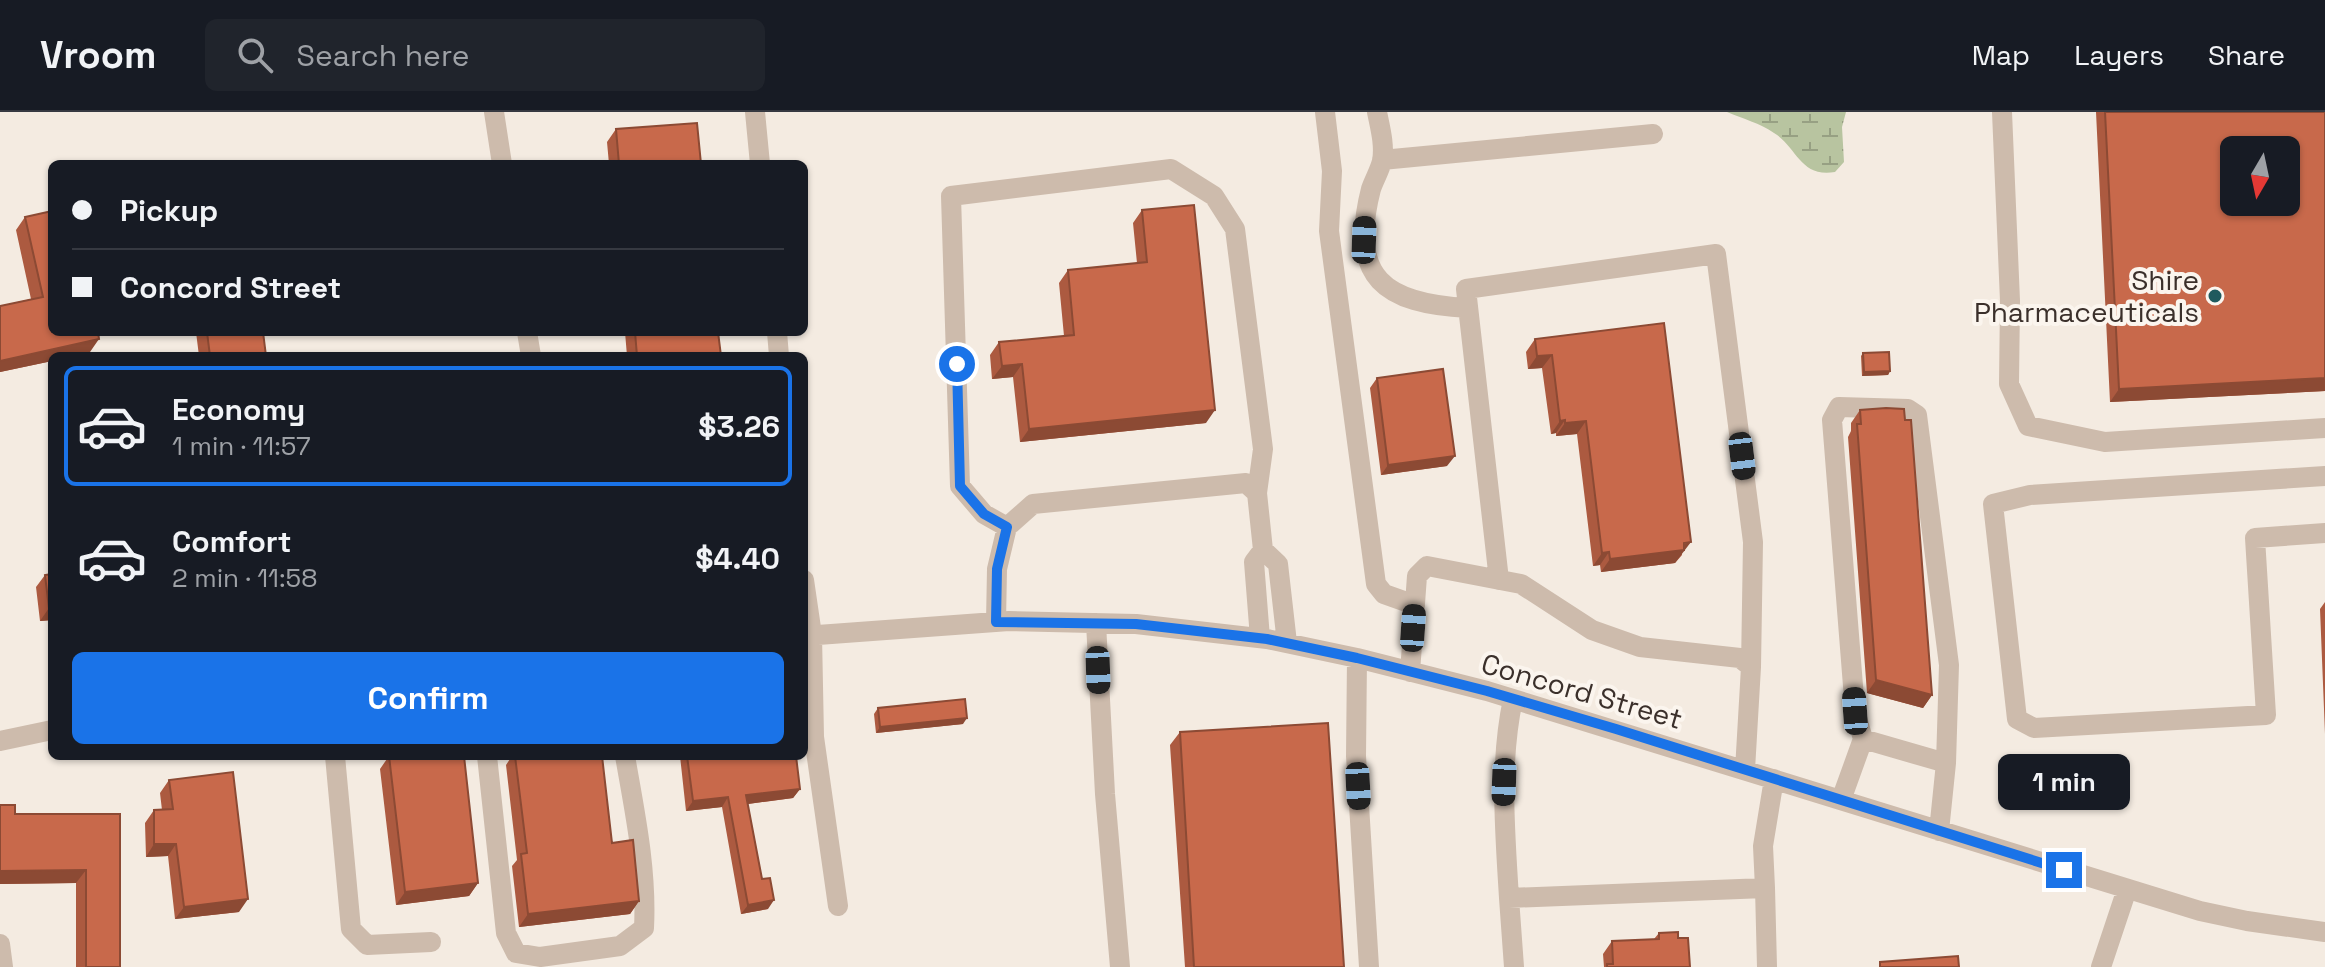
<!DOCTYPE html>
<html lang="en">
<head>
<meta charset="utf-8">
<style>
  body { margin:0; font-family:"Space Grotesk",sans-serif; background:#20242c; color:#f1f3f6; height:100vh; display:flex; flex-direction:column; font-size:30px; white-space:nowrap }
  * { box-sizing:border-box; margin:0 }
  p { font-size:26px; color:#9ea1a6 }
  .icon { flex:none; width:44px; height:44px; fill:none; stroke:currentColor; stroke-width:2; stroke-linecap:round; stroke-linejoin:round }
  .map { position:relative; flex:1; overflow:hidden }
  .panel { position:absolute; left:48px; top:240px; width:760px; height:408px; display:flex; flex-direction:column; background:#171b24; border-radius:12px; box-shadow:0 2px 6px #0004 }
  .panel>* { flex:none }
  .top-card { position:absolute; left:48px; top:48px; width:760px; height:176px; border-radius:12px; box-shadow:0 2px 6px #0004; display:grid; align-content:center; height:176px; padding:0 24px; background:#171b24 }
  .needle { width:52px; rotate:189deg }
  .fabs { position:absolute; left:2220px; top:24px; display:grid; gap:16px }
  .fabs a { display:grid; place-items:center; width:80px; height:80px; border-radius:12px; background:#171b24; box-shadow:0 2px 6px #0004; font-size:40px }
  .end { position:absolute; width:36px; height:36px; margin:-18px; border:10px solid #1a73e8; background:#fff; box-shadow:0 0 0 4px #fff }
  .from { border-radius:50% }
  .bubble { position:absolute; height:56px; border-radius:12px; background:#171b24; box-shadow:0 2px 6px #0004; font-size:26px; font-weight:700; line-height:56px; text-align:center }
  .car { position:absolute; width:24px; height:48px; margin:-24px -12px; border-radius:10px; box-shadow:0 0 6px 2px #0007; background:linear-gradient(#222 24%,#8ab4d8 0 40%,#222 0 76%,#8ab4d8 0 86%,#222 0) }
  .top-card b { display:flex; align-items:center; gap:28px; height:76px; font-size:30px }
  .top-card b+b { border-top:2px solid #363941 }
  .top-card i { width:20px; height:20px; background:#f1f3f6 }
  ul { padding:14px 0 0; list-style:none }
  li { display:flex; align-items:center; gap:24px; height:120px; margin:0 16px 12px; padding:0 8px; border:4px solid transparent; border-radius:12px }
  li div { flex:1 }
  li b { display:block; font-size:30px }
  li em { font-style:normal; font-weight:700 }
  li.selected { border-color:#1a73e8 }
  li>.icon { width:72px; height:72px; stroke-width:1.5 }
  .cta { display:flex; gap:16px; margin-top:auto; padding:16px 24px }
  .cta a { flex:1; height:92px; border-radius:12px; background:#1a73e8; color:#fff; font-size:32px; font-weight:700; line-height:92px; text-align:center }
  header { display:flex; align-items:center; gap:48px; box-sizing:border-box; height:112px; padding:0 40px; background:#171b24; border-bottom:2px solid #363941 }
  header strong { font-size:38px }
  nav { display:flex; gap:44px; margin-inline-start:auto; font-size:28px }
  .search { width:560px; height:72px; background:#20242c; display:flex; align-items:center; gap:20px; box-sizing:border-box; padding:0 28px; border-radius:12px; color:#9ea1a6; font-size:30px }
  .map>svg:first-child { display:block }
</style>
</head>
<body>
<header>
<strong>Vroom</strong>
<div class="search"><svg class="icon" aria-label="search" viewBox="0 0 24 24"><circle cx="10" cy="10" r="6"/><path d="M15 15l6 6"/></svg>Search here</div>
<nav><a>Map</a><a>Layers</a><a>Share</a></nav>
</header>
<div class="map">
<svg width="2325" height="855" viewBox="0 0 2325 855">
  <defs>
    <pattern id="wetland-marsh" width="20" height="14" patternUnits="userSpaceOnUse" patternTransform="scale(2)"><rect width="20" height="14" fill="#b8c4a0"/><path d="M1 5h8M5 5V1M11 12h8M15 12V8" fill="none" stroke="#97a083"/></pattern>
  </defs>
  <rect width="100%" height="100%" fill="#f4ebe1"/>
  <!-- wetland -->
  <path fill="url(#wetland-marsh)" d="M1727,0H1846L1842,15L1844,50L1835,60C1800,66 1797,35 1774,21C1760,11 1743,7 1727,0Z"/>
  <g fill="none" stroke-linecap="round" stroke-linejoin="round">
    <!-- minor -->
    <path stroke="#cdbbac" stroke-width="20" d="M494,0L502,52
      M755,0L760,52
      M1325,0L1332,59L1329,119L1376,472L1384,482L1415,493
      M1377,0C1380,15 1385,33 1382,49C1380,58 1374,68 1371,77C1348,166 1385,192 1468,196
      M2002,0L2010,189L2009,272L2028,314L2105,330L2325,316
      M1382,48L1653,22
      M527,220L531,244
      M777,220L779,244
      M2325,364L2030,383L1993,392L2017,607L2034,616L2266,603L2255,426L2325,421
      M1007,415L984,402L960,374L951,84L1171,57L1214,84L1235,117L1263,337L1257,381
      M804,468L812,523L814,625L838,794
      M1499,468L1466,177L1716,142L1753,430L1751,555
      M996,510L997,457L1007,415L1033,392L1246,371L1257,381L1263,438
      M1096,511L1105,682L1120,855
      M804,524L1009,509L1136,512L1267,527L1357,546L1487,579L2200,799L2247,809L2325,820
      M1260,526L1254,450L1263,438L1278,452L1287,531
      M1357,546L1356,644L1369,855
      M1410,560L1417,464L1427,454L1521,472L1592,518L1640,535L1740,546L1751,555L1745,658
      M1513,587C1499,653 1505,719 1509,786L1765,776L1763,734L1774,667
      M1863,627L1855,599L1832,308L1839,295L1908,297L1917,303L1949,553L1946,651
      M0,629L52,618
      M335,644L351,817L367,833L431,830
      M487,644L506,821L516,841L540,845L620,834L644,816C647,758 635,701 625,644
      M1841,688L1863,627L1946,651L1939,719
      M1765,776L1767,855
      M1509,786L1514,855
      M0,832L3,855
      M2101,855L2127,777"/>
  </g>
  <!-- wall -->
  <path fill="#ac5a40" d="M2096,0H2325V279L2110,290Z
    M616,17L701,52H609L607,30Z
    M1142,98L1206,311L1020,330L1013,265L992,267L990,243L999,230L1064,224L1059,171L1068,158L1137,151L1133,111Z
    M25,105L90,240L73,244H52V249L0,260V194L31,187L16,118Z
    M1664,211L1682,443L1675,451L1601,460L1600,453L1593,454L1577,322L1556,324V321L1551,322L1542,256L1528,257L1526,240L1535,227Z
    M196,220H263L266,244H199Z
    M625,220H718L721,244H627Z
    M1863,241L1890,259L1888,263L1862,264L1861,244Z
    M1377,266L1447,354L1381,363L1370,276Z
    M1860,298L1932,583L1923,596L1867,581L1848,325L1851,319V311Z
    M52,459V508L40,509L36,475L45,463L50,462Z
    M2325,490V622L2320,497Z
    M878,596L963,612L876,621L874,602Z
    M1180,620L1344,855H1185L1170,633Z
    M389,644L478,771L469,784L396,793L380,657Z
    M512,644H602L612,731L639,789L630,802L519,815L512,754L517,748L506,653Z
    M680,644H796L800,677L793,686L748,692L768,797L741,802L722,695L686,699Z
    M169,668L239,800L175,807L168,744L146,745L145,711L154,698H162L160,681Z
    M0,693L15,702H120V855H76V771L0,772Z
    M1659,821L1678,826L1690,855H1604L1603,842L1612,829L1654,827Z"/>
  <!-- shaded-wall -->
  <path fill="#8c4a34" d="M99,227L90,240L73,244H52V249L0,260V249Z
    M1552,243L1542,256L1528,257L1537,244Z
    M1022,252L1013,265L992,267L1002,254Z
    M1890,259L1888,263L1862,264L1864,260Z
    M2325,266V279L2110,290L2119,277Z
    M1215,298L1206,311L1020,330L1029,317Z
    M1565,308L1556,321L1551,322L1560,309Z
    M1586,309L1577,322L1556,324L1565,311Z
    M1455,344L1447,354L1381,363L1388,353Z
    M1691,430L1675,451L1601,460L1610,447Z
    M1609,440L1600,453L1593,454L1602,441Z
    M49,496H52V508L40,509Z
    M1876,568L1932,583L1923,596L1867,581Z
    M967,606L963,612L876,621L880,615Z
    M800,677L793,686L740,693L746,683Z
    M728,685L722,695L686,699L693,689Z
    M154,732H176L168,744L146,745Z
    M86,758L76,771L0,772V759Z
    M478,771L469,784L396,793L405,780Z
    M248,787L239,800L175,807L184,795Z
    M774,788L768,797L741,802L748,793Z
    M639,789L630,802L519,815L528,802Z"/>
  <!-- building -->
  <path fill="#c8694b" stroke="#8c4a34" stroke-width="2" fill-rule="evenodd" d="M2105,0H2325V266L2119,277ZM2234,38H2286V90H2234Z
    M697,11L701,52H619L616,17Z
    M1194,93L1215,298L1029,317L1022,252L1002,254L999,230L1074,223L1068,158L1147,150L1142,98Z
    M52,99V220H98L99,227L0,249V194L43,185L25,105Z
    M1664,211L1691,430L1684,431V438L1610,447L1609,440L1602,441L1586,309L1565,311V308L1560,309L1552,243L1537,244L1535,227Z
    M207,220H263L266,244H210Z
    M635,220H718L721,244H637Z
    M1889,240L1890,259L1864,260L1863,241Z
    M1443,257L1455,344L1388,353L1377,266Z
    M1886,296L1904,297L1905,308H1911L1932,583L1876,568L1857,312H1861L1860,298Z
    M52,462V496H49L45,463Z
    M965,587L967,606L880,615L878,596Z
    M1328,611L1344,855H1194L1180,620Z
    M389,644H464L478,771L405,780Z
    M515,644H602L612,731L633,728L639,789L528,802L521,742L527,741Z
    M687,644H796L800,677L746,683L762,767L770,766L774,788L748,793L728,685L693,689Z
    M233,660L248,787L184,795L176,732H154V698L173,697L169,668Z
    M0,693H15V702H120V855H86V758L0,759Z
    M1678,820V826H1688L1690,855H1607V852H1613L1612,829L1659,827V821Z
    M1958,844L1959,855H1880V850Z"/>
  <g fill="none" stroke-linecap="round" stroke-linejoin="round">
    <!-- route -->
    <path stroke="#1a73e8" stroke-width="10" d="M957,252L960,374L984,402L1007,415L997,457L996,510L1136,512L1267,527L1357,546L1487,579L1616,617L2064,758"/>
  </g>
  <!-- markers -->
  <circle fill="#1f5a5e" stroke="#fbf5ee" stroke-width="3" cx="2215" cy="184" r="8"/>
  <g text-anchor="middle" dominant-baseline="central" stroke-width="8" stroke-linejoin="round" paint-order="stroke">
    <!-- poi labels -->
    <g font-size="28" fill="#3b302b" stroke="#fbf5ee" text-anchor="end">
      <text x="2199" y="168">Shire<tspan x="2199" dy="32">Pharmaceuticals</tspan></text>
    </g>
    <!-- street labels -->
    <g font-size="28" fill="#3b302b" stroke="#fbf5ee">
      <text transform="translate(1582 579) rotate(16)">Concord Street</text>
    </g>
  </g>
</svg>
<div class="fabs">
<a><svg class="needle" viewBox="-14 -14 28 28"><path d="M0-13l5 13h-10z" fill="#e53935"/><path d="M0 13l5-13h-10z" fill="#9ea1a6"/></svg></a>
</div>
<i class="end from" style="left:957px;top:252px"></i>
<i class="end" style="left:2064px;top:758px"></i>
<div class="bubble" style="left:1998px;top:642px;width:132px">1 min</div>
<i class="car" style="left:1364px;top:128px;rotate:2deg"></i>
<i class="car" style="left:1742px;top:344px;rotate:173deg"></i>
<i class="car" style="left:1413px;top:516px;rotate:4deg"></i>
<i class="car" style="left:1098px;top:558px;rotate:178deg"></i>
<i class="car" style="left:1855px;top:599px;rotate:356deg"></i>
<i class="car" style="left:1504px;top:670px;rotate:182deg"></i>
<i class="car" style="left:1358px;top:674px;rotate:177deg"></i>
<div class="top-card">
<b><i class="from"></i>Pickup</b>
<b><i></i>Concord Street</b>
</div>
<section class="panel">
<ul>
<li class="selected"><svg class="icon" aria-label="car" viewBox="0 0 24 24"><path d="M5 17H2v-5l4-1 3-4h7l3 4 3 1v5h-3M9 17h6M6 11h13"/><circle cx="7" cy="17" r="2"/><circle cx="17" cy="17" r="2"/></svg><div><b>Economy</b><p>1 min · 11:57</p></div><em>$3.26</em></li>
<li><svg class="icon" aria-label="car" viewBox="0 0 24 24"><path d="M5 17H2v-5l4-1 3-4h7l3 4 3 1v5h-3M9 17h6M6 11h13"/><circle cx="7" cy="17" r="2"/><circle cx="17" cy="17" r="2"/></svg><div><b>Comfort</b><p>2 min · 11:58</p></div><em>$4.40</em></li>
</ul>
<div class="cta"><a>Confirm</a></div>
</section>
</div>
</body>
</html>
